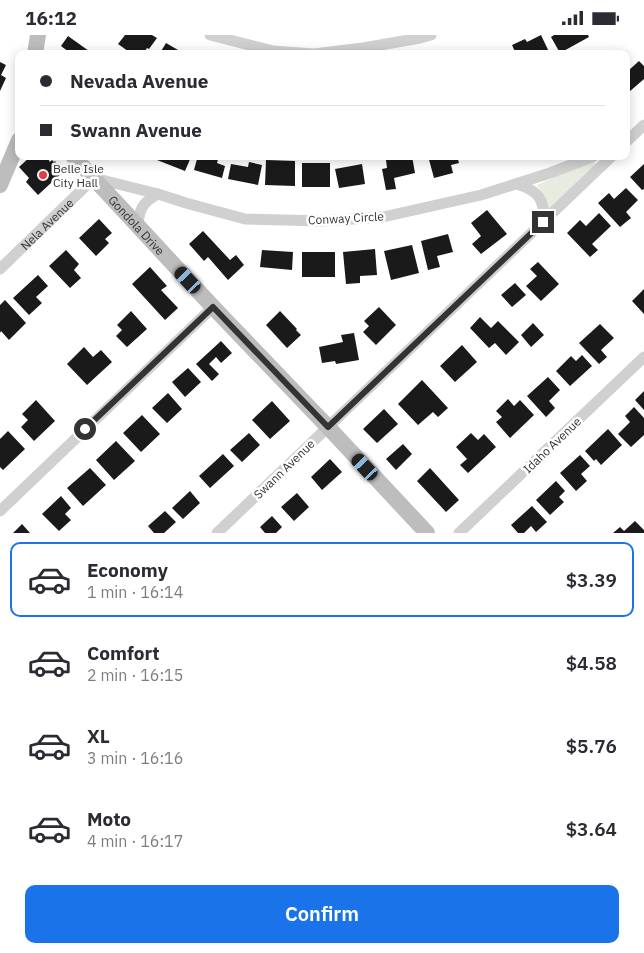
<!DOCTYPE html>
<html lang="en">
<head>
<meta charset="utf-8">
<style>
  body { margin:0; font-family:"IBM Plex Sans",sans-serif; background:#f2f2f3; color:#2b2b33; height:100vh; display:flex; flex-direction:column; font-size:19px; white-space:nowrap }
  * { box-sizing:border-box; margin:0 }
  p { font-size:16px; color:#7c7c81 }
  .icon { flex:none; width:28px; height:28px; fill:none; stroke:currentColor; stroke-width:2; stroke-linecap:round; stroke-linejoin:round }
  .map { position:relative; height:498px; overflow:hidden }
  .drawer { display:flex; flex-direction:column; background:#fff; flex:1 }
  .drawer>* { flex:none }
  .banner { position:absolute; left:15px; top:15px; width:615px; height:110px; border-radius:10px; box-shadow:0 2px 12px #0003; display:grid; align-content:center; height:110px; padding:0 25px; background:#fff }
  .end { position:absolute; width:22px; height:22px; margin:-11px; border:6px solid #333; background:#fff; box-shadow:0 0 0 2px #fff }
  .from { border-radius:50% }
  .car { position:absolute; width:15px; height:30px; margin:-15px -8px; border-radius:6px; box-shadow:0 0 4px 1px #0007; background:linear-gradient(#222 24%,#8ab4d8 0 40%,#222 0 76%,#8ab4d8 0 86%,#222 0) }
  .banner b { display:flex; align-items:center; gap:18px; height:48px; font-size:19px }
  .banner b+b { border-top:1px solid #e1e1e2 }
  .banner i { width:12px; height:12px; background:#2b2b33 }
  ul { padding:9px 0 0; list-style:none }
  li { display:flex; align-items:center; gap:15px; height:75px; margin:0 10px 8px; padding:0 15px; border:2px solid transparent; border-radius:10px }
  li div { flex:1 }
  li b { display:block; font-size:19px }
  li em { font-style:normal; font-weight:600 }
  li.on { border-color:#1a73e8 }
  li>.icon { width:45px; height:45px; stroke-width:1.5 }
  .button { display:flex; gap:10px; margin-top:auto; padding:10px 25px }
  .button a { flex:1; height:58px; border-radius:10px; background:#1a73e8; color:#fff; font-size:20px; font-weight:600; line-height:58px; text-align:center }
  .status { display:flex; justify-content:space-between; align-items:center; height:35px; padding:0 25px; background:#fff; direction:ltr }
  .status svg { height:14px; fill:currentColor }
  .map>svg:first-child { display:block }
</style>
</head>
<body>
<div class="status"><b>16:12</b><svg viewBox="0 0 49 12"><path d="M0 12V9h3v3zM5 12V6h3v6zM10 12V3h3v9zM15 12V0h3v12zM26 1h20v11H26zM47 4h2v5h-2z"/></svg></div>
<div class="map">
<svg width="644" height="498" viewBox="0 0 644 498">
  <rect width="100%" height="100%" fill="#fff"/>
  <!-- green -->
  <path fill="#e6ecdf" d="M593,125L596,130L549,175L544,160L537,150Z"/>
  <!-- building -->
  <path fill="#1a1a1a" d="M125,0H152L157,3L149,14L147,13L143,19H132L118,9Z
    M541,0L550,19H516L512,10L525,4L527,7Z
    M554,0H588L589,2L560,18L551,2Z
    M68,1L89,16L86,19H68L69,17L61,11Z
    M166,8L185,19L160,18Z
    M639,26L644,31V44L629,57L626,54V32L629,35Z
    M0,27L6,30L1,40L6,43L0,56Z
    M31,121H48L49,122L48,124L50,127L52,125L54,127L55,126L60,133H59L63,137L38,160L26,147L29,143L19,132Z
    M158,121H188L191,122L185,136L157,125Z
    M202,121H219L217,128L225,131L222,143L194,135L197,124L201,125Z
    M405,121H412L415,138L394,143L396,154L386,155L382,134L387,133L386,125Z
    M428,121H457L459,128L451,130L453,138L434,143Z
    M266,125L295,126V151L265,150Z
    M249,127L262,130L258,150L228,144L231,129L248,132Z
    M302,128H330V152H302Z
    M362,129L365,149L339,153L335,134Z
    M644,129V154L642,155L630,142Z
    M626,153L638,165L626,177L631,183L620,192L598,168L609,158L614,164Z
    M487,175L507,199L481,219L472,209L481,201L471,188Z
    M599,178L611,191L592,209L598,215L590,222L567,198L580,185L586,191Z
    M99,184L112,198L105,204L109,208L96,221L79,203Z
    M203,196L230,225L236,220L244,230L228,245L208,222L204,226L189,209Z
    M448,199L453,217L437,221L440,232L428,235L421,206Z
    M412,210L419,238L391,245L384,216Z
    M375,214L377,240L360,241V248L346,249L343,217Z
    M66,215L79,229L74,235L81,243L70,253L49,231Z
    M262,215L293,217L292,235L260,232Z
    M302,217H335V242H302Z
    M538,227L559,249L541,266L526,251L537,241L530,234Z
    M150,232L167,251L161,255L178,273L165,285L132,249Z
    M38,240L48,251L36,262L42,268L29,280L13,263Z
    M515,248L526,260L512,272L501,260Z
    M644,254V279L632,266Z
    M5,265L26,288L9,305L1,296L0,298V270Z
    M379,272L396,290L376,310L363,297L369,291L364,286Z
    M131,276L147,294L127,312L116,301L122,295L117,290Z
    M280,276L297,294L296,295L301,300L287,313L266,290Z
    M480,282L491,293L498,286L519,307L506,320L495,308L489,313L470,293Z
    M533,288L544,300L531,312L521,300Z
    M600,289L614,303L601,315L607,322L599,329L579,308Z
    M354,298L359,325L336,329L335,326L322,328L319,312L343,307L341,300Z
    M221,306L232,318L221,328L216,322L209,329L219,339L212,346L196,329Z
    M462,310L477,327L455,347L440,331Z
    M84,312L93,322L101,315L112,327L87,350L67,329Z
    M582,320L592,331L570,351L556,336L571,321L576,326Z
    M188,333L201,347L185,362L172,347Z
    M548,342L560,355L549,366L555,373L546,382L527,361Z
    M422,345L448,373L438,382L433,377L418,390L398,369Z
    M644,356V375L635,365Z
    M168,358L182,374L167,388L152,373Z
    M508,364L514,371L520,365L534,380L510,403L496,387L502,382L496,376Z
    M36,365L55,386L34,406L21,392L28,385L22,379Z
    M272,366L290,386L270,404L252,385Z
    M634,372L644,383V400L631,412L618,399L630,387L625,381Z
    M384,374L398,389L377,408L363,394Z
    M142,380L160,399L141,417L123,398Z
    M608,394L622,410L601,430L596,424L594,426L585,416Z
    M8,396L25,414L3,435L0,432V404Z
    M249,398L260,410L242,427L230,415Z
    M471,398L478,405L484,399L496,412L468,438L460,430L467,424L456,412Z
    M116,406L135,426L114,445L96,425Z
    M403,409L412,419L396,435L386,424Z
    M223,419L234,431L210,453L199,441Z
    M580,420L590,431L581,439L587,446L576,456L560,438Z
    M330,424L342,437L322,455L311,442Z
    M90,433L106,450L83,471L67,453Z
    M430,433L459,465L446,477L417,446Z
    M556,446L565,456L559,462L564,467L550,480L536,465Z
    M190,456L200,468L183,484L172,473Z
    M297,458L309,472L294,486L281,472Z
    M61,461L71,473L65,479L71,485L59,496L42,479Z
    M532,471L547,487L536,497L531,491L524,498H518L511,490Z
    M165,476L176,487L164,498H154L148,491Z
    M272,481L282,492L276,498H265L260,492Z
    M635,486L644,495V498H613L620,492L624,496Z
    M22,489L30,498H13Z"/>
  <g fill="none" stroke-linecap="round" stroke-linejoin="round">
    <!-- street -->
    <g stroke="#d0d0d0" stroke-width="11">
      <path d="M210,0L273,16L314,19L363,13L420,3L431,0"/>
      <path d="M626,107L644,90"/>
      <path d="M517,149C539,156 545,164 543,187"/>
      <path d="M138,191C139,174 143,167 158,159"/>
      <path id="s1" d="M0,234L94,143L158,159L186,168L245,184L322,186L383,182L481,160L550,138L594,121"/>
      <path d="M0,476L213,272"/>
      <path d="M217,498L612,121"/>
      <path d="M459,498L644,322"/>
    </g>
    <!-- secondary -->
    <g stroke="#bdbdbd" stroke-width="16">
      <path d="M35,19L38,0"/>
      <path id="s2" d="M73,121L213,272L328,392L427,498"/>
      <path d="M0,150L19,105"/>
    </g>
  </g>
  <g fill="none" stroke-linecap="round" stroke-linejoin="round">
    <!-- route -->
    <path stroke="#333" stroke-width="6" d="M85,394L213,272L328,392L543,187"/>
  </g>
  <!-- markers -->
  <circle fill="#e63946" stroke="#fff" stroke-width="2" cx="43" cy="140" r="5"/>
  <g text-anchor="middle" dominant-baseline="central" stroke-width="5" stroke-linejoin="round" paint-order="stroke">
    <!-- poi labels -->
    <g font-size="12" fill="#333" stroke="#fff" text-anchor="start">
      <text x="53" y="133">Belle Isle<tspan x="53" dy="14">City Hall</tspan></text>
    </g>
    <!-- street labels -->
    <g font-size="12" fill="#333" stroke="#fff">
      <text transform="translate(346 183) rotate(-3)">Conway Circle</text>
      <text stroke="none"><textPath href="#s1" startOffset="65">Nela Avenue</textPath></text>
      <text stroke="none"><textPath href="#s2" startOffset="94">Gondola Drive</textPath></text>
      <text transform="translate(552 410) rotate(-44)">Idaho Avenue</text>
      <text transform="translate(284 434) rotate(-44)">Swann Avenue</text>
    </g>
  </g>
</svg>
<i class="end from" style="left:85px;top:394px"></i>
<i class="end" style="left:543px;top:187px"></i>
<i class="car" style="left:188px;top:245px;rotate:317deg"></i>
<i class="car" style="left:365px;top:432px;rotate:317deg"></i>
<div class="banner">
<b><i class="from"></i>Nevada Avenue</b>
<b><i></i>Swann Avenue</b>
</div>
</div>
<section class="drawer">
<ul>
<li class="on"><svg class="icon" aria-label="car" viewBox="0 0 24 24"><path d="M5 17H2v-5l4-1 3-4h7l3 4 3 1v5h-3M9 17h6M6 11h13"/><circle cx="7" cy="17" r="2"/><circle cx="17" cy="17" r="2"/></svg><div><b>Economy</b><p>1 min · 16:14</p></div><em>$3.39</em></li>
<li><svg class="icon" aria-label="car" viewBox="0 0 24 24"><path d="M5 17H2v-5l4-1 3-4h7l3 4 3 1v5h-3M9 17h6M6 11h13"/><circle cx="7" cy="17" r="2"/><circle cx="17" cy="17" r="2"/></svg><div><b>Comfort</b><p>2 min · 16:15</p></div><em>$4.58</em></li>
<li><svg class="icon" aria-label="car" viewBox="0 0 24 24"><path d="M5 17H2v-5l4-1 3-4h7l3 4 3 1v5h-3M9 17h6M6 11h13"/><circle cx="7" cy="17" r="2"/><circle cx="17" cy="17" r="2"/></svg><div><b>XL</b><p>3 min · 16:16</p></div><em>$5.76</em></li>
<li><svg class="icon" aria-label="car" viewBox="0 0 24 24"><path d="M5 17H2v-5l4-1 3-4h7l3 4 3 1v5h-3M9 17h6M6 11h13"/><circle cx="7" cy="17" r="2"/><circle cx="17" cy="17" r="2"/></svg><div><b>Moto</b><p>4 min · 16:17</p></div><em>$3.64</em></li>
</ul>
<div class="button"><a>Confirm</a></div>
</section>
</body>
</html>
